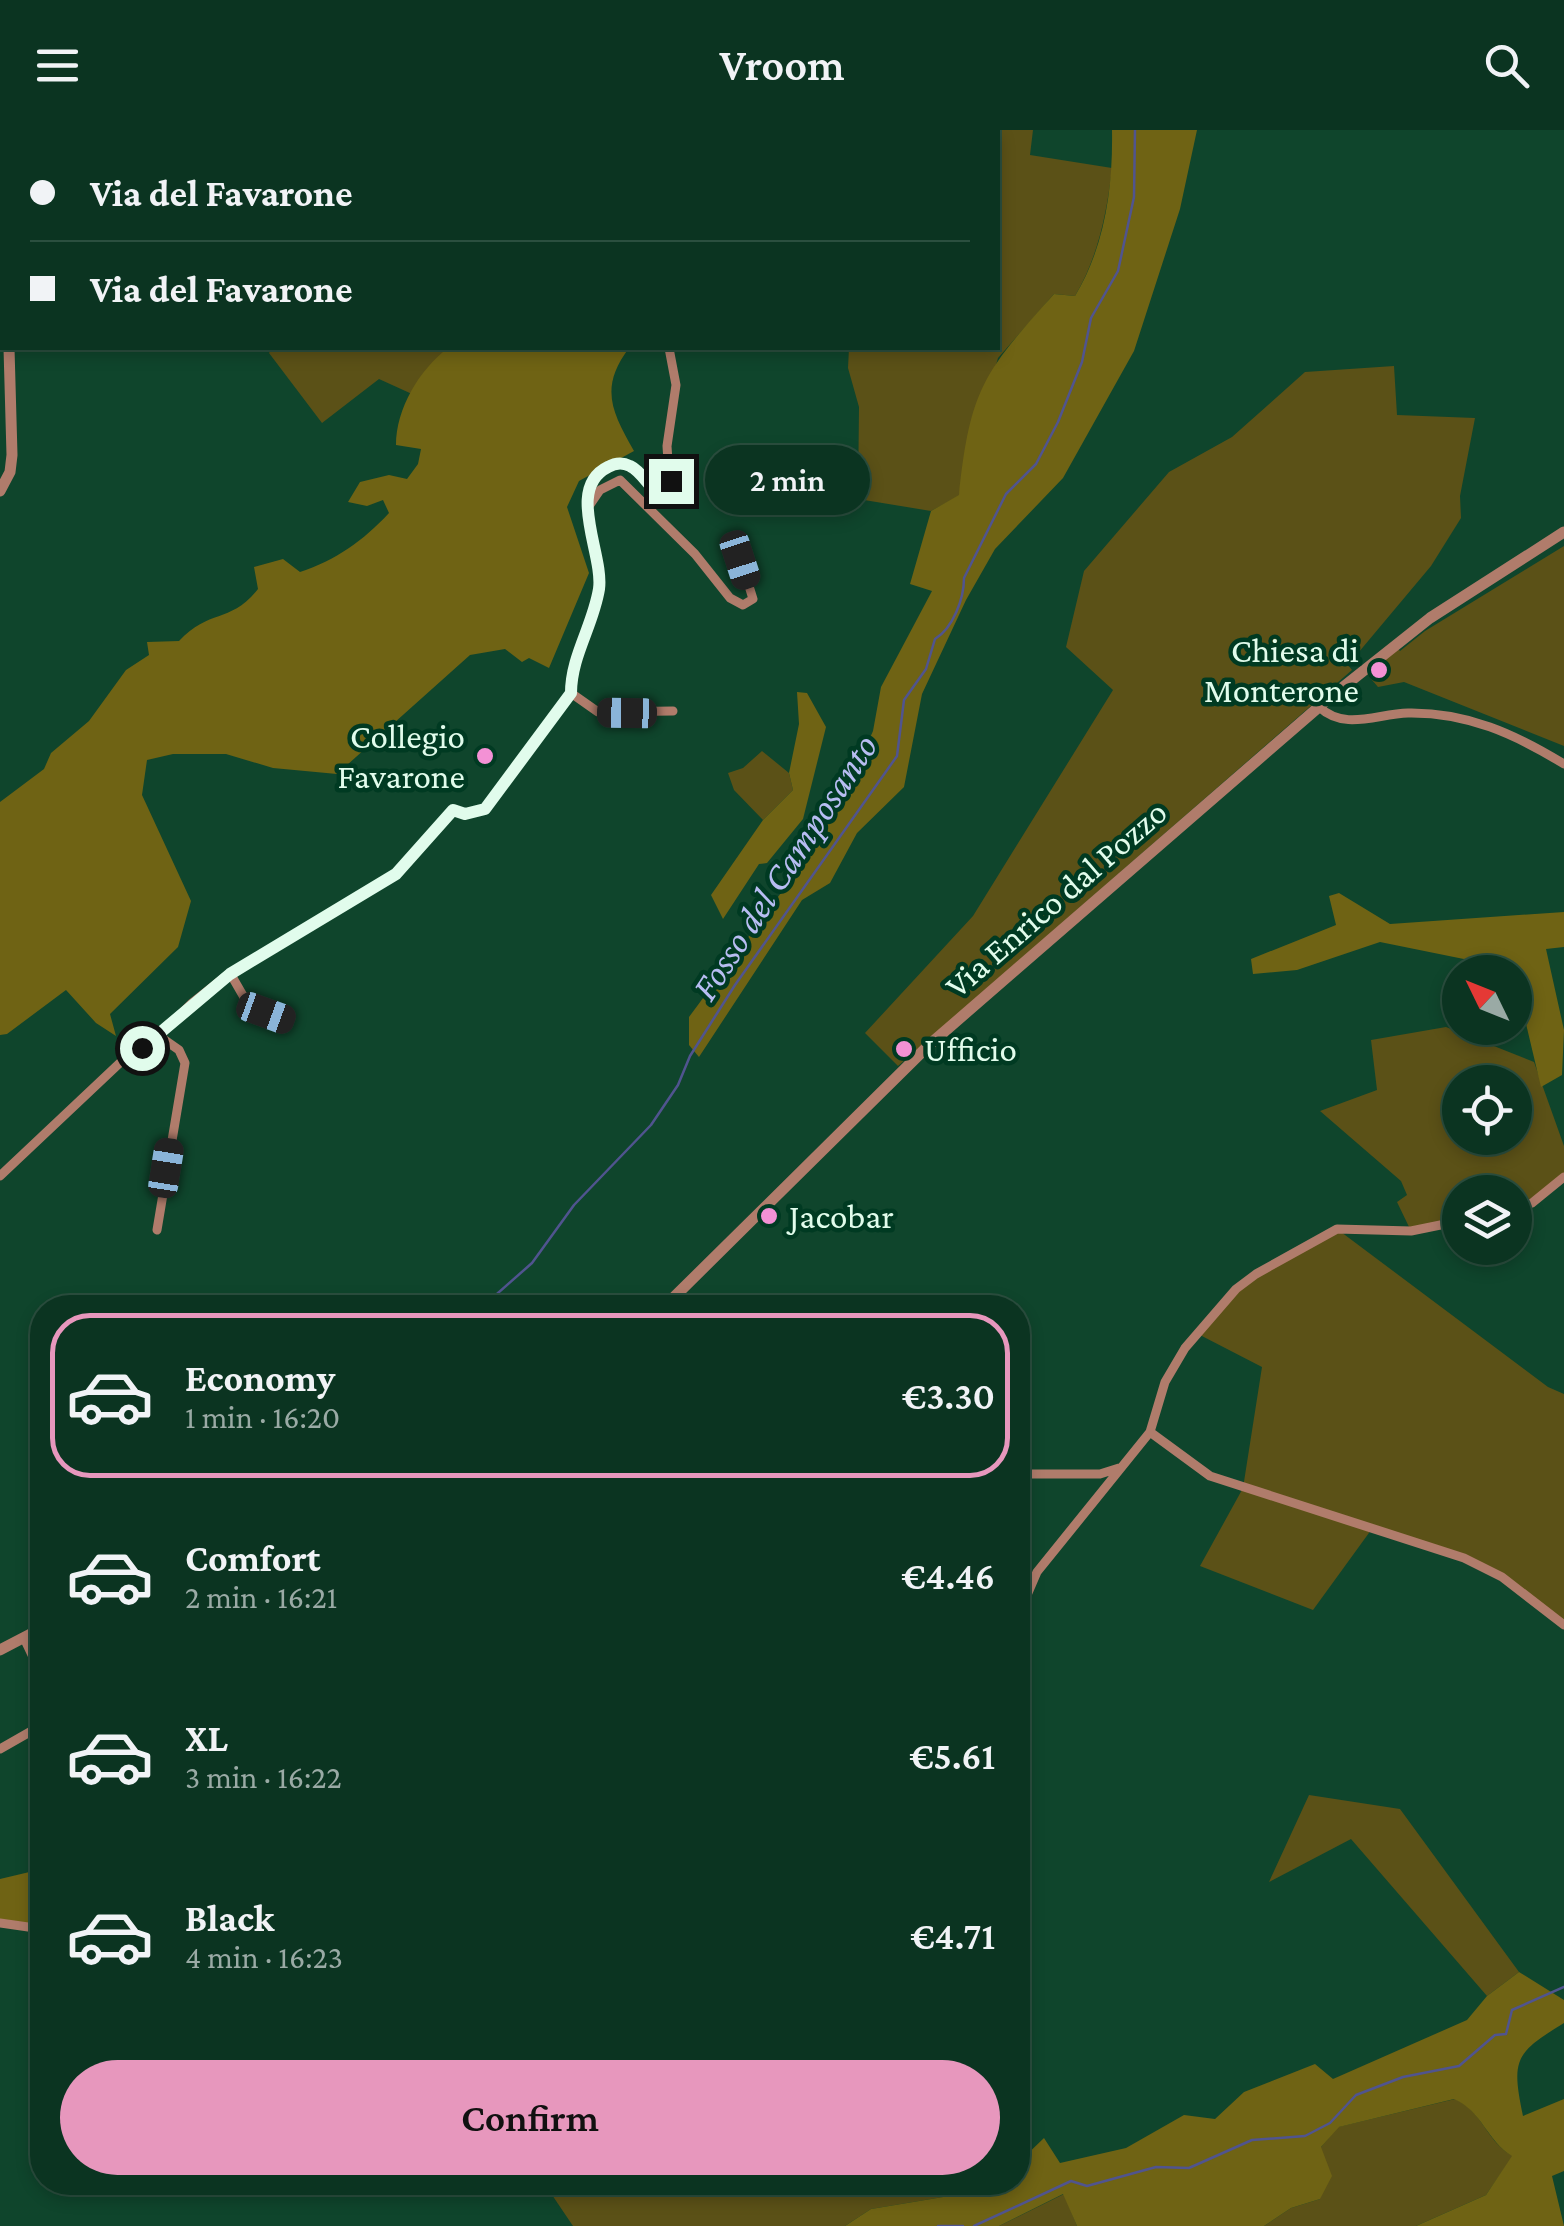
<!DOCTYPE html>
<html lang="en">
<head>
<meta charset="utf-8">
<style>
  body { margin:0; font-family:"Crimson Pro",serif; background:#143c2a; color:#f1f3f6; height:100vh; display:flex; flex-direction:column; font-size:38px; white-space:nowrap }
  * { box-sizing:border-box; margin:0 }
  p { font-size:32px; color:#9aaaa5 }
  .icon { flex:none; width:55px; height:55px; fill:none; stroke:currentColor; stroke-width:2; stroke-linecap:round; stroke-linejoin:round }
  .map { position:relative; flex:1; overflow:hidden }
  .side { position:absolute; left:30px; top:1165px; width:1000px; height:900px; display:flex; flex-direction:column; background:#0b3421; border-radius:40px; box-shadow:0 5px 15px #0003,0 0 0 2px #2b4f3f }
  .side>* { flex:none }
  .banner { position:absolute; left:0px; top:0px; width:1000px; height:220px; box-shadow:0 5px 15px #0003,0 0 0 2px #2b4f3f; display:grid; align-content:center; height:220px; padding:0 30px; background:#0b3421 }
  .needle { width:65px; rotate:313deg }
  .fabs { position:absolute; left:1442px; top:825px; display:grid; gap:20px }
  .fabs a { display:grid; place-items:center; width:90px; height:90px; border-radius:50%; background:#0b3421; box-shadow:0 5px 15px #0003,0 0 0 2px #2b4f3f; font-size:50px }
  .end { position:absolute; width:45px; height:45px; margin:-22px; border:12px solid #e1fcec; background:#111; box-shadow:0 0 0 5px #111 }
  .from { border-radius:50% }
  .bubble { position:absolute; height:70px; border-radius:35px; background:#0b3421; box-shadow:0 5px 15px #0003,0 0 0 2px #2b4f3f; font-size:32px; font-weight:600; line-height:70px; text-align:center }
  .car { position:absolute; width:30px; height:60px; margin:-30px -15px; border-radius:12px; box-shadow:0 0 8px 2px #0007; background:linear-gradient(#222 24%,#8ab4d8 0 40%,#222 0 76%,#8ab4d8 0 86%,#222 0) }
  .banner b { display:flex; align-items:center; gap:35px; height:95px; font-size:38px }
  .banner b+b { border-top:2px solid #2b4f3f }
  .banner i { width:25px; height:25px; background:#f1f3f6 }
  ul { padding:18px 0 0; list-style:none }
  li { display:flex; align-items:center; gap:30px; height:165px; margin:0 20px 15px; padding:0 10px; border:5px solid transparent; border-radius:40px }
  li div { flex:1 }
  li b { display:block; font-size:38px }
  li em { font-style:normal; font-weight:600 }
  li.current { border-color:#e797bd }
  li>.icon { width:90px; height:90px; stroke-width:1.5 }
  .cta { display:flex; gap:20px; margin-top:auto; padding:20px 30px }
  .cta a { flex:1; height:115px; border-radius:60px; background:#e797bd; color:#111; font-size:40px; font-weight:600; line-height:115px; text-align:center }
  header { display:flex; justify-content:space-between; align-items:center; height:130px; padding:0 30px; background:#0b3421; font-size:45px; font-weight:600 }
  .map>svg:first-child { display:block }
</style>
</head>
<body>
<header><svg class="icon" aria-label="menu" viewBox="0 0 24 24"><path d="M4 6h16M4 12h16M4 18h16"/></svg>Vroom<svg class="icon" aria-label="search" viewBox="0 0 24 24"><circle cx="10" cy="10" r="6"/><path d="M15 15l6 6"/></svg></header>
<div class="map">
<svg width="1564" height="2096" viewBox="0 0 1564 2096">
  <rect width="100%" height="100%" fill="#0f452c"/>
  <!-- green -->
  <path fill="#5b5117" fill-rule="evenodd" d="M729,0H1033L1030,25L1112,38C1107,83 1098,127 1075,166L1054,164L998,228L959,366L931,381L858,369L859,277L848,238L849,218H998V2Z
    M272,218H448L412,264L379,249L322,293L269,223Z
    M1394,236L1397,285L1475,288L1460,366L1461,388L1431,436L1348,535L1352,540L898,936L865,903L973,786L1113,560L1066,517L1084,441L1169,342L1232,307L1305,242Z
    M1564,416V616L1404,552L1378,557L1366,543L1396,517L1400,521L1425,501Z
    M762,621L789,643L793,660L763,690L734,660L728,643L743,638Z
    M1446,897L1534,932L1564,1016V1047L1515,1079V1062H1460V1091L1411,1101L1397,1072L1407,1065L1401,1051L1320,981L1377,960L1371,910ZM1460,952H1515V1008H1460Z
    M1337,1099L1548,1257L1564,1264V1495L1502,1447L1374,1396L1313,1480L1200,1436L1243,1358L1262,1237L1198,1204L1236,1159Z
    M1309,1665L1400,1679L1519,1842L1487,1866L1351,1709L1269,1752Z
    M1455,1969C1483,1981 1486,2012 1513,2026L1486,2065L1416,2096H1264L1291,2078L1320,2069L1321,2017L1338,1997Z
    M544,2053H997L985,2060L871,2079L845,2096H573Z
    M1064,2064L1077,2096H999Z"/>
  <!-- forest -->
  <path fill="#6f6314" d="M1112,0H1197L1180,79L1134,221L1063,348L995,419L966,470L922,564L904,657L857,703L830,753L802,770L699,927L689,915V887L789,752L844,666L873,601L881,557L932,461L910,454L931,381L959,365C970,259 984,242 1054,164L1075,166C1105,116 1113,58 1112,0Z
    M448,218H629C599,258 612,282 634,321L579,351L567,377L589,443L549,538L529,528L522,532L505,519L470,525L337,644L273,638L226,624H173L147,630L142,665L191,771L178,817L110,884L116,906L96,893L66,860L7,904L0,905V672L44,639L51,623L89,591L126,540L149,525L147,512L179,511C210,478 230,494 258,459L254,437L283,429L300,442C336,430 363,411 389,383L383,370L367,376L348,372L360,352L389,345L407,349L418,334L421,319L396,315C396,279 419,240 448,218Z
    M797,562L807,563L826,597L803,689L767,733L759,734L723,789L711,765L763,690L793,660L789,643L799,594Z
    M1339,763L1390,794L1564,782V817L1546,819L1564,900L1562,945L1541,957L1513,839L1380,812L1297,840L1253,844L1251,829L1336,795L1329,766Z
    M42,1739V1799L0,1793V1749Z
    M1519,1842L1564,1870V1893C1515,1923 1511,1929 1523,1986L1564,1969V2041L1552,2046L1564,2096H1416L1486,2065L1512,2026C1487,2011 1482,1981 1454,1969L1339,1997L1321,2017L1332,2046L1320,2069L1291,2078L1264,2096H1077L1063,2064L999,2096H845L871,2079L985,2060L997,2053L1018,2052V2033L1044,2008L1060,2033L1126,2018L1184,1985L1215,1989L1244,1962L1315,1934L1333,1949L1467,1890L1487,1866Z"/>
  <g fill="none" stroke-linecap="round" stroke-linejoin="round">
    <!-- stream -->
    <path stroke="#50548f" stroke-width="2.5" d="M481,1178L532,1133L574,1075L651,995L678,955L690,926L735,855L897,626L904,570L926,539L935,509C953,498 964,469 964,448L1006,364L1036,334L1058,292L1082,232L1091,188L1118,141L1134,67L1135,0
      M938,2096H963
      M974,2096L1071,2051L1087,2056L1156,2037L1189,2038L1252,2010L1305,2006L1330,1993L1356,1965L1403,1947L1459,1936L1495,1905L1506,1904L1512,1880L1564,1857"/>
    <!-- minor -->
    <path stroke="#b07c6b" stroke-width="9" d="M587,379L600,360L620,350L695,424L730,468L743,475L753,469L741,430
      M571,563L598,582L673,581
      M1319,577C1345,601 1376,584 1408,583C1467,582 1515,604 1564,634
      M230,843L245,869L286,890
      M0,1046L124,929L159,906L192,873L230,843L396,744L453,680L465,685L485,679L571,563C571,526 593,496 599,459C604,425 565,358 608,337C615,333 622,332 630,336C643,342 650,360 663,367L670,363L667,316L676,255L669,218
      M1515,1079L1532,1073L1564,1047
      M157,1100L185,933L179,920L159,906
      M1150,1302L1165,1252L1185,1218L1236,1159L1256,1144L1337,1099L1411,1101L1460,1091
      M1018,1344H1100L1119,1338
      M1018,1486L1037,1442L1150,1302L1210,1346L1464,1428L1502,1447L1564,1495
      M24,1508L42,1546
      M0,1619L42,1595
      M0,1793L42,1799"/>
    <!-- tertiary -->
    <path stroke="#b07c6b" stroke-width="11" d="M94,2L97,0
      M0,361L10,342L12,325L9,218
      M663,1178L929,915L1328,569L1430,488L1564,402
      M0,1520L42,1498"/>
  </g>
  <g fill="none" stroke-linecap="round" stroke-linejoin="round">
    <!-- route -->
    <path stroke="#e1fcec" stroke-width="12" d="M142,918L230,844L396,744L453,680L465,684L485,679L571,563C571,526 593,496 599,459C604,424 565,358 608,337C615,333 622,332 630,336C643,342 650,360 663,367L670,363L671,351"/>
  </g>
  <!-- markers -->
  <g fill="#f391d5" stroke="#003a22" stroke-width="4">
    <circle cx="1379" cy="540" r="10"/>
    <circle cx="485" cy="626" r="10"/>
    <circle cx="904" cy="919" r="10"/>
    <circle cx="769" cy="1086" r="10"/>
  </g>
  <g text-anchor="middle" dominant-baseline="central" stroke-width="9" stroke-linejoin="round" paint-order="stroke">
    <!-- poi labels -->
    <g font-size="35" fill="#e1fcec" stroke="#003a22" text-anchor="end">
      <text x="1359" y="520">Chiesa di<tspan x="1359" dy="40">Monterone</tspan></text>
      <text x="465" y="606">Collegio<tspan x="465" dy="40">Favarone</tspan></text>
      <text x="924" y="919" text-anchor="start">Ufficio</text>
      <text x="789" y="1086" text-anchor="start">Jacobar</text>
    </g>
    <!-- street labels -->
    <g font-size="35" fill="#e1fcec" stroke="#003a22">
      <text transform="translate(1056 769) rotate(-41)">Via Enrico dal Pozzo</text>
    </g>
    <!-- water labels -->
    <g font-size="38" font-style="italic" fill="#b7bdf2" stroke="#003a22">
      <text transform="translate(784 737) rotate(-57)">Fosso del Camposanto</text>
    </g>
  </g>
</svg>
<div class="fabs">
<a><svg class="needle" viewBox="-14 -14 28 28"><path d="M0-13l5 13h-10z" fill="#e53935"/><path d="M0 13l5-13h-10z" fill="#9aaaa5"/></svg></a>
<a><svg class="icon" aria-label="locate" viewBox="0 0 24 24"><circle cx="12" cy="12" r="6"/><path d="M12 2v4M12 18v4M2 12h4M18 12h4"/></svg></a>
<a><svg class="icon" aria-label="layers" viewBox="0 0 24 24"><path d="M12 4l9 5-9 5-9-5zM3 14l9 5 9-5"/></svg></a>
</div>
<i class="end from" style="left:142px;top:918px"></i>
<i class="end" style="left:671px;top:351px"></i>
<div class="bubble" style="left:705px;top:315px;width:165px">2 min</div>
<i class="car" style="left:740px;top:430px;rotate:162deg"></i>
<i class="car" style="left:627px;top:583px;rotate:271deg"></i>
<i class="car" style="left:266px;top:883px;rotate:110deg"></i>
<i class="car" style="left:166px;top:1038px;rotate:9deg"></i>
<div class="banner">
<b><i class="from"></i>Via del Favarone</b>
<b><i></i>Via del Favarone</b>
</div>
<section class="side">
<ul>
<li class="current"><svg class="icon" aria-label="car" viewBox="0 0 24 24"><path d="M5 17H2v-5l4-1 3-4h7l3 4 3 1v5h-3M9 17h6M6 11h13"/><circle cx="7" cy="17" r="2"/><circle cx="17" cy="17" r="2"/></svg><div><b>Economy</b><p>1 min · 16:20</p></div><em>€3.30</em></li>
<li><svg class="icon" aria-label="car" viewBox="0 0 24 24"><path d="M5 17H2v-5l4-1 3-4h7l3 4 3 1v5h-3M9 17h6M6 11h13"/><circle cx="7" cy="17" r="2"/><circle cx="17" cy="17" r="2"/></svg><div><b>Comfort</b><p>2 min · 16:21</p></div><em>€4.46</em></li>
<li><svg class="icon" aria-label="car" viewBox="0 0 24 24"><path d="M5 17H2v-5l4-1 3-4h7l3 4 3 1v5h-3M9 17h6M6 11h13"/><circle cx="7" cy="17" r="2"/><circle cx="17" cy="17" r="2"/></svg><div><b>XL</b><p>3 min · 16:22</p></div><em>€5.61</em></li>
<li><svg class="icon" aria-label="car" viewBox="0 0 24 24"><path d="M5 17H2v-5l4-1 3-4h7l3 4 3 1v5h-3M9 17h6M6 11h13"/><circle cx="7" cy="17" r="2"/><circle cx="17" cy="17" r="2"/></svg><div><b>Black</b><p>4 min · 16:23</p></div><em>€4.71</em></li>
</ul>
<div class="cta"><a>Confirm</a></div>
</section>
</div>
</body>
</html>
